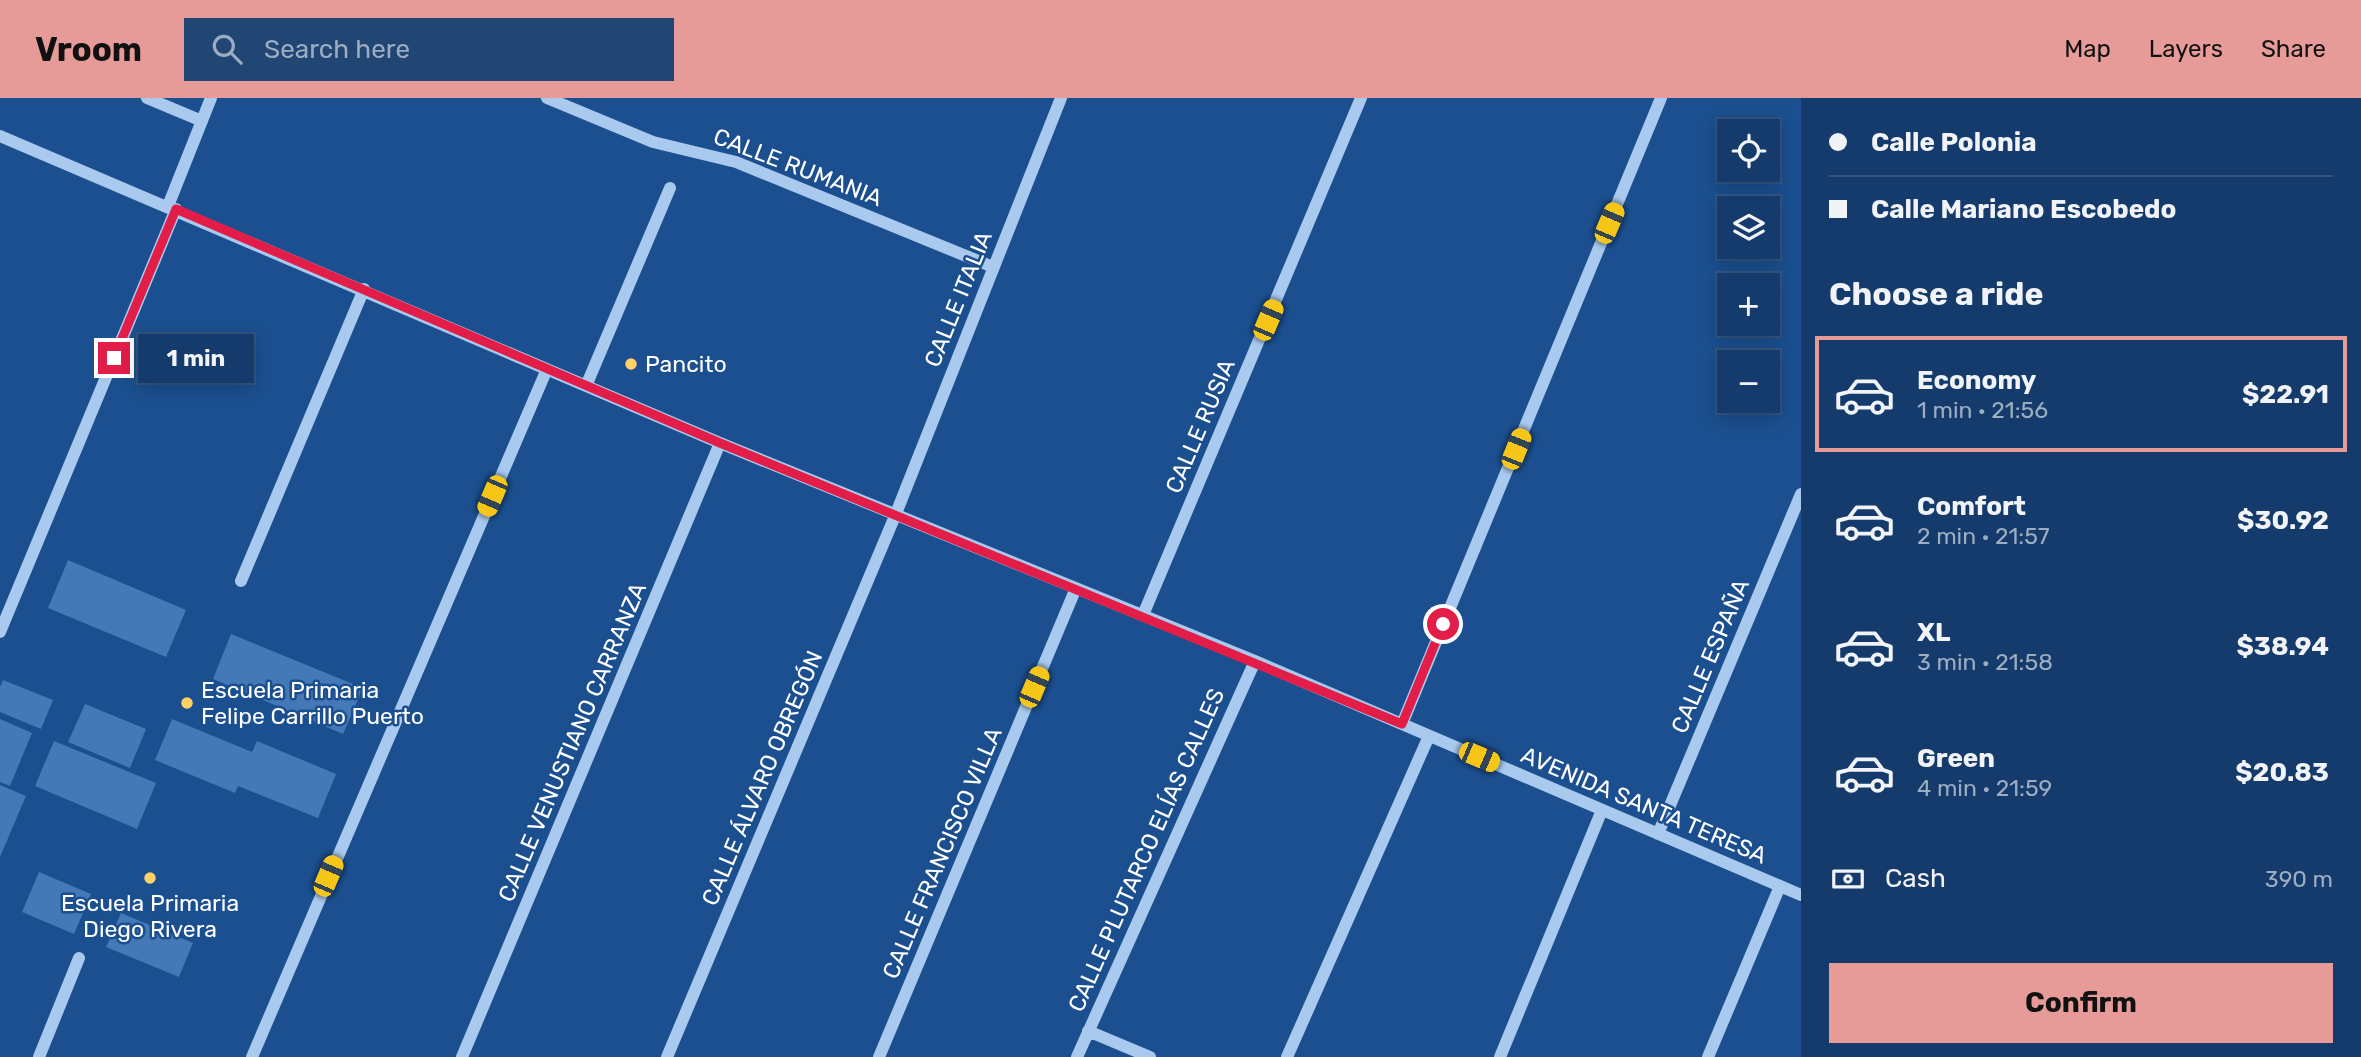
<!DOCTYPE html>
<html lang="en">
<head>
<meta charset="utf-8">
<style>
  body { margin:0; font-family:Rubik,sans-serif; background:#214673; color:#f1f3f6; height:100vh; display:flex; flex-direction:column; font-size:26px; white-space:nowrap }
  * { box-sizing:border-box; margin:0 }
  p { font-size:23px; color:#9dadc1 }
  .icon { flex:none; width:38px; height:38px; fill:none; stroke:currentColor; stroke-width:2; stroke-linecap:round; stroke-linejoin:round }
  .map { position:relative; flex:1; overflow:hidden }
  .side { display:flex; flex-direction:column; background:#143b6b; width:560px }
  .side>* { flex:none }
  .banner { display:grid; align-content:center; height:154px; padding:0 28px; background:#143b6b }
  .controls { position:absolute; left:1717px; top:21px; display:grid; gap:14px }
  .controls a { display:grid; place-items:center; width:63px; height:63px; border-radius:0px; background:#143b6b; box-shadow:0 4px 18px #0003,0 0 0 2px #33557e; font-size:35px }
  .end { position:absolute; width:32px; height:32px; margin:-16px; border:9px solid #e11d48; background:#fff; box-shadow:0 0 0 4px #fff }
  .from { border-radius:50% }
  .bubble { position:absolute; height:49px; border-radius:0px; background:#143b6b; box-shadow:0 4px 18px #0003,0 0 0 2px #33557e; font-size:23px; font-weight:700; line-height:49px; text-align:center }
  .car { position:absolute; width:21px; height:42px; margin:-21px -10px; border-radius:9px; box-shadow:0 0 5px 2px #0007; background:linear-gradient(#f5c518 24%,#345 0 40%,#f5c518 0 76%,#345 0 86%,#f5c518 0) }
  .banner b { display:flex; align-items:center; gap:24px; height:66px; font-size:26px }
  .banner b+b { border-top:2px solid #33557e }
  .banner i { width:18px; height:18px; background:#f1f3f6 }
  ul { padding:0; list-style:none }
  li { display:flex; align-items:center; gap:21px; height:116px; margin:0 14px 10px; padding:0 14px; border:4px solid transparent; border-radius:0px }
  li div { flex:1 }
  li b { display:block; font-size:26px }
  li em { font-style:normal; font-weight:700 }
  li.selected { border-color:#e69b98 }
  li>.icon { width:63px; height:63px; stroke-width:1.5 }
  h2 { padding:0 28px; font-size:32px; line-height:84px }
  .pay { display:flex; align-items:center; gap:18px; height:77px; padding:0 28px; font-size:26px }
  .pay p { margin-inline-start:auto }
  .cta { display:flex; gap:14px; margin-top:auto; padding:14px 28px }
  .cta a { flex:1; height:80px; border-radius:0px; background:#e69b98; color:#111; font-size:28px; font-weight:700; line-height:80px; text-align:center }
  header { display:flex; align-items:center; gap:42px; box-sizing:border-box; height:98px; padding:0 35px; background:#e69b98; color:#111 }
  header strong { font-size:33px }
  nav { display:flex; gap:38px; margin-inline-start:auto; font-size:24px }
  .search { width:490px; height:63px; background:#214673; display:flex; align-items:center; gap:18px; box-sizing:border-box; padding:0 24px; border-radius:0px; color:#9dadc1; font-size:26px }
  main { display:flex; flex:1; min-height:0 }
  .map>svg:first-child { display:block }
</style>
</head>
<body>
<header>
<strong>Vroom</strong>
<div class="search"><svg class="icon" aria-label="search" viewBox="0 0 24 24"><circle cx="10" cy="10" r="6"/><path d="M15 15l6 6"/></svg>Search here</div>
<nav><a>Map</a><a>Layers</a><a>Share</a></nav>
</header>
<main>
<div class="map">
<svg width="1801" height="959" viewBox="0 0 1801 959">
  <rect width="100%" height="100%" fill="#1b4f8f"/>
  <!-- building -->
  <path fill="#4478b7" d="M68,462L186,512L166,559L48,510Z
    M231,536L363,590L343,636L213,581Z
    M3,582L53,602L41,631L0,614V589Z
    M85,606L146,631L130,670L68,644Z
    M0,621L32,635L10,688L0,684Z
    M172,621L252,654L257,643L336,676L318,720L238,688L235,695L155,662Z
    M54,643L156,685L137,731L35,688Z
    M0,687L26,698L0,759Z
    M39,774L91,796L74,836L22,814Z
    M121,815L193,845L179,879L106,849Z"/>
  <g fill="none" stroke-linecap="round" stroke-linejoin="round">
    <!-- minor -->
    <path stroke="#a9c9ee" stroke-width="12" d="M147,0L202,23
      M547,0L653,44L736,64L993,169
      M0,38L720,345L1255,563L1801,797
      M168,108L211,0
      M586,288L670,90
      M241,483L364,191
      M1143,517L1361,0
      M0,534L176,111
      M1402,626L1661,0
      M1658,736L1801,396
      M1088,933L1150,959
      M39,959L79,860
      M252,959L547,271
      M462,959L720,345
      M667,959L895,418L1061,0
      M879,959L1076,490
      M1077,959L1255,563
      M1287,959L1429,638
      M1500,959L1602,712
      M1708,959L1780,788"/>
  </g>
  <g fill="none" stroke-linecap="round" stroke-linejoin="round">
    <!-- route -->
    <path stroke="#e11d48" stroke-width="9" d="M114,260L176,111L720,345L1402,626L1443,526"/>
  </g>
  <!-- markers -->
  <g fill="#ffd166" stroke="#1b4f8f" stroke-width="2.5">
    <circle cx="631" cy="266" r="7"/>
    <circle cx="187" cy="605" r="7"/>
    <circle cx="150" cy="780" r="7"/>
  </g>
  <g text-anchor="middle" dominant-baseline="central" stroke-width="5" stroke-linejoin="round" paint-order="stroke">
    <!-- street labels -->
    <g font-size="23" fill="#fff" stroke="#1b4f8f">
      <text transform="translate(798 69) rotate(21)">CALLE RUMANIA</text>
      <text transform="translate(958 201) rotate(-68)">CALLE ITALIA</text>
      <text transform="translate(1200 328) rotate(-67)">CALLE RUSIA</text>
      <text transform="translate(1710 558) rotate(-67)">CALLE ESPAÑA</text>
      <text transform="translate(572 644) rotate(-67)">CALLE VENUSTIANO CARRANZA</text>
      <text transform="translate(762 680) rotate(-67)">CALLE ÁLVARO OBREGÓN</text>
      <text transform="translate(1644 707) rotate(23)">AVENIDA SANTA TERESA</text>
      <text transform="translate(1146 752) rotate(-66)">CALLE PLUTARCO ELÍAS CALLES</text>
      <text transform="translate(942 755) rotate(-67)">CALLE FRANCISCO VILLA</text>
    </g>
    <!-- poi labels -->
    <g font-size="23" fill="#fff" stroke="#1b4f8f" text-anchor="start">
      <text x="645" y="266">Pancito</text>
      <text x="201" y="592">Escuela Primaria<tspan x="201" dy="26">Felipe Carrillo Puerto</tspan></text>
      <text x="150" y="805" text-anchor="middle">Escuela Primaria<tspan x="150" dy="26">Diego Rivera</tspan></text>
    </g>
  </g>
</svg>
<div class="controls">
<a><svg class="icon" aria-label="locate" viewBox="0 0 24 24"><circle cx="12" cy="12" r="6"/><path d="M12 2v4M12 18v4M2 12h4M18 12h4"/></svg></a>
<a><svg class="icon" aria-label="layers" viewBox="0 0 24 24"><path d="M12 4l9 5-9 5-9-5zM3 14l9 5 9-5"/></svg></a>
<a>+</a>
<a>−</a>
</div>
<i class="end from" style="left:1443px;top:526px"></i>
<i class="end" style="left:114px;top:260px"></i>
<div class="bubble" style="left:138px;top:236px;width:116px">1 min</div>
<i class="car" style="left:1609px;top:125px;rotate:23deg"></i>
<i class="car" style="left:1268px;top:222px;rotate:23deg"></i>
<i class="car" style="left:1516px;top:351px;rotate:22deg"></i>
<i class="car" style="left:492px;top:398px;rotate:203deg"></i>
<i class="car" style="left:1034px;top:589px;rotate:23deg"></i>
<i class="car" style="left:1479px;top:659px;rotate:113deg"></i>
<i class="car" style="left:328px;top:778px;rotate:23deg"></i>
</div>
<section class="side">
<div class="banner">
<b><i class="from"></i>Calle Polonia</b>
<b><i></i>Calle Mariano Escobedo</b>
</div>
<h2>Choose a ride</h2>
<ul>
<li class="selected"><svg class="icon" aria-label="car" viewBox="0 0 24 24"><path d="M5 17H2v-5l4-1 3-4h7l3 4 3 1v5h-3M9 17h6M6 11h13"/><circle cx="7" cy="17" r="2"/><circle cx="17" cy="17" r="2"/></svg><div><b>Economy</b><p>1 min · 21:56</p></div><em>$22.91</em></li>
<li><svg class="icon" aria-label="car" viewBox="0 0 24 24"><path d="M5 17H2v-5l4-1 3-4h7l3 4 3 1v5h-3M9 17h6M6 11h13"/><circle cx="7" cy="17" r="2"/><circle cx="17" cy="17" r="2"/></svg><div><b>Comfort</b><p>2 min · 21:57</p></div><em>$30.92</em></li>
<li><svg class="icon" aria-label="car" viewBox="0 0 24 24"><path d="M5 17H2v-5l4-1 3-4h7l3 4 3 1v5h-3M9 17h6M6 11h13"/><circle cx="7" cy="17" r="2"/><circle cx="17" cy="17" r="2"/></svg><div><b>XL</b><p>3 min · 21:58</p></div><em>$38.94</em></li>
<li><svg class="icon" aria-label="car" viewBox="0 0 24 24"><path d="M5 17H2v-5l4-1 3-4h7l3 4 3 1v5h-3M9 17h6M6 11h13"/><circle cx="7" cy="17" r="2"/><circle cx="17" cy="17" r="2"/></svg><div><b>Green</b><p>4 min · 21:59</p></div><em>$20.83</em></li>
</ul>
<div class="pay"><svg class="icon" aria-label="cash" viewBox="0 0 24 24"><path d="M3 7h18v10H3z"/><circle cx="12" cy="12" r="2"/></svg>Cash<p>390 m</p></div>
<div class="cta"><a>Confirm</a></div>
</section>
</main>
</body>
</html>
